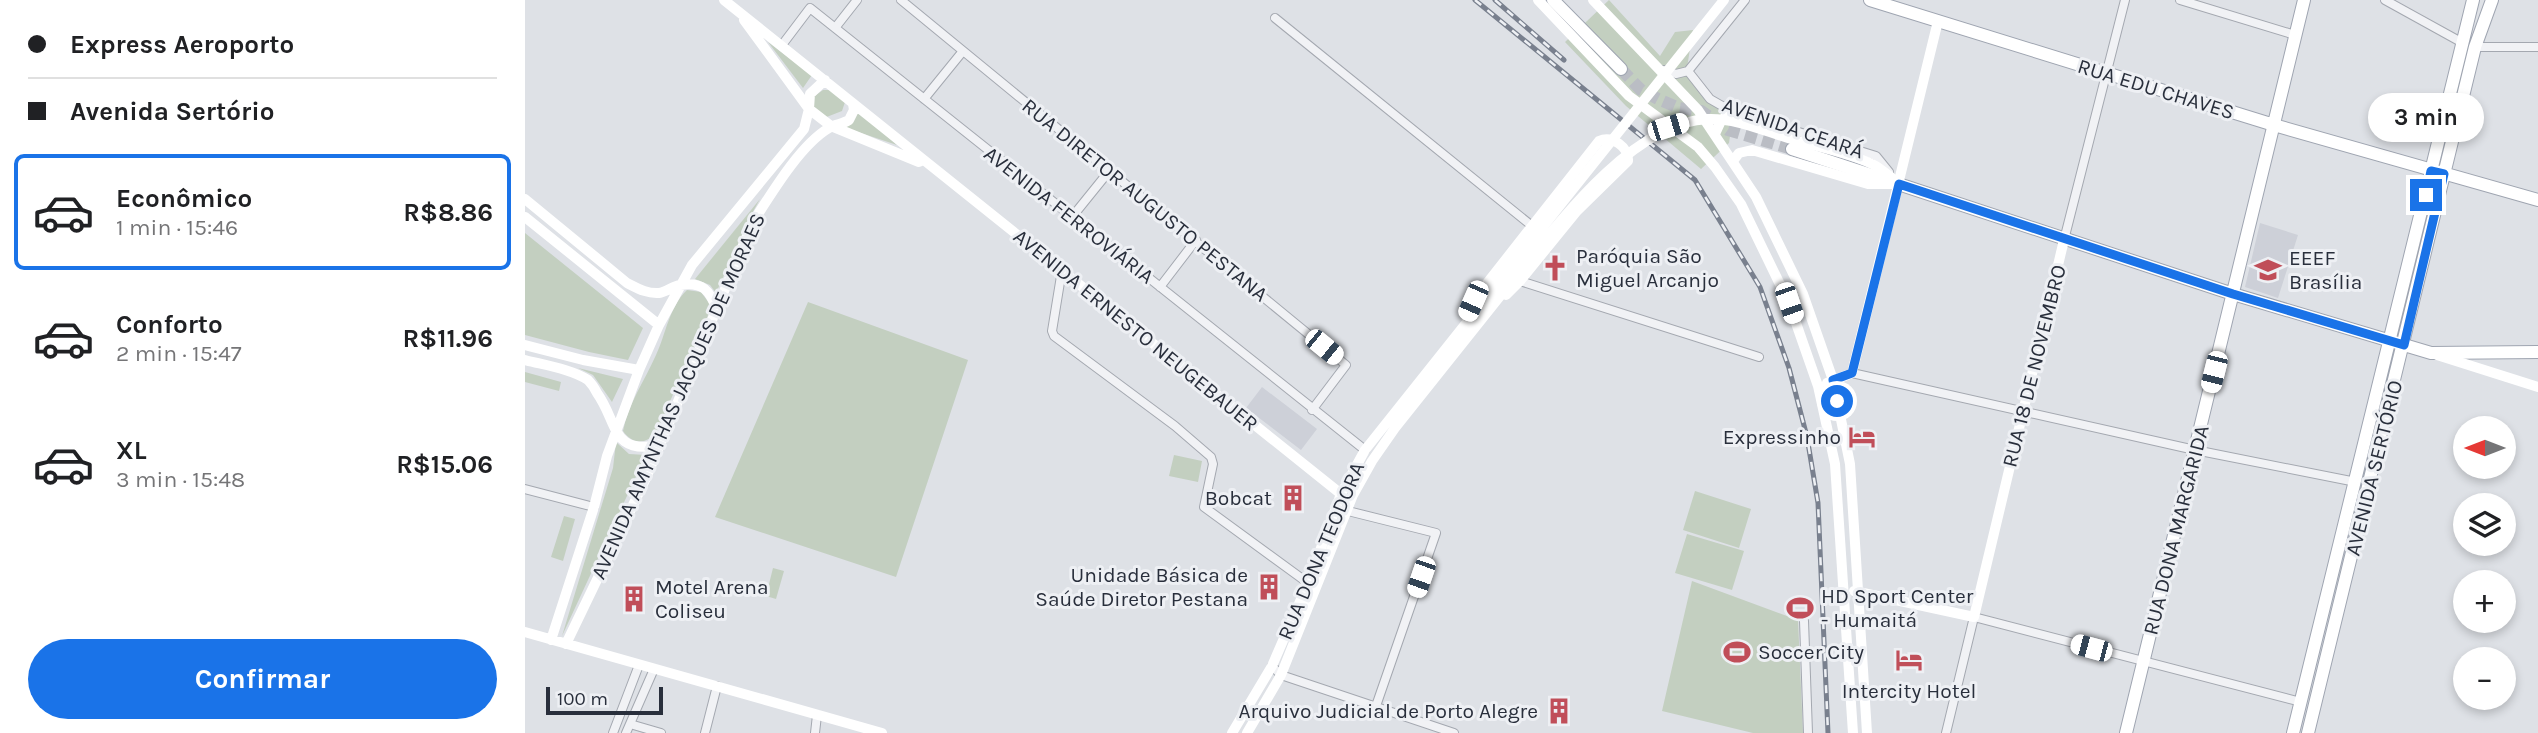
<!DOCTYPE html>
<html lang="pt">
<head>
<meta charset="utf-8">
<style>
  body { margin:0; font-family:Karla,sans-serif; background:#f2f2f2; color:#202124; height:100vh; display:flex; flex-direction:column; font-size:26px; white-space:nowrap }
  * { box-sizing:border-box; margin:0 }
  p { font-size:23px; color:#757577 }
  .icon { flex:none; width:38px; height:38px; fill:none; stroke:currentColor; stroke-width:2; stroke-linecap:round; stroke-linejoin:round }
  .map { position:relative; flex:1; overflow:hidden }
  .panel { display:flex; flex-direction:column; background:#fff; width:525px }
  .panel>* { flex:none }
  .guide { display:grid; align-content:center; height:154px; padding:0 28px; background:#fff }
  .needle { width:46px; rotate:270deg }
  .fabs { position:absolute; left:1928px; top:416px; display:grid; gap:14px }
  .fabs a { display:grid; place-items:center; width:63px; height:63px; border-radius:50%; background:#fff; box-shadow:0 4px 10px #0003; font-size:35px }
  .scale { position:absolute; left:21px; bottom:18px; width:117px; box-sizing:border-box; padding-left:7px; border:4px solid #292f3c; border-top:0; font-size:19px; line-height:24px; white-space:nowrap; color:#292f3c; -webkit-text-stroke:5px #eef0f4; paint-order:stroke }
  .end { position:absolute; width:32px; height:32px; margin:-16px; border:9px solid #1a73e8; background:#fff; box-shadow:0 0 0 4px #fff }
  .from { border-radius:50% }
  .bubble { position:absolute; height:49px; border-radius:24px; background:#fff; box-shadow:0 4px 10px #0003; font-size:23px; font-weight:700; line-height:49px; text-align:center }
  .car { position:absolute; width:21px; height:42px; margin:-21px -10px; border-radius:9px; box-shadow:0 0 5px 2px #0007; background:linear-gradient(#fff 24%,#345 0 40%,#fff 0 76%,#345 0 86%,#fff 0) }
  .guide b { display:flex; align-items:center; gap:24px; height:66px; font-size:26px }
  .guide b+b { border-top:2px solid #e0e0e0 }
  .guide i { width:18px; height:18px; background:#202124 }
  ul { padding:0; list-style:none }
  li { display:flex; align-items:center; gap:21px; height:116px; margin:0 14px 10px; padding:0 14px; border:4px solid transparent; border-radius:10px }
  li div { flex:1 }
  li b { display:block; font-size:26px }
  li em { font-style:normal; font-weight:700 }
  li.on { border-color:#1a73e8 }
  li>.icon { width:63px; height:63px; stroke-width:1.5 }
  .button { display:flex; gap:14px; margin-top:auto; padding:14px 28px }
  .button a { flex:1; height:80px; border-radius:42px; background:#1a73e8; color:#fff; font-size:28px; font-weight:700; line-height:80px; text-align:center }
  main { display:flex; flex:1; min-height:0 }
  .map>svg:first-child { display:block }
</style>
</head>
<body>
<main>
<section class="panel">
<div class="guide">
<b><i class="from"></i>Express Aeroporto</b>
<b><i></i>Avenida Sertório</b>
</div>
<ul>
<li class="on"><svg class="icon" aria-label="car" viewBox="0 0 24 24"><path d="M5 17H2v-5l4-1 3-4h7l3 4 3 1v5h-3M9 17h6M6 11h13"/><circle cx="7" cy="17" r="2"/><circle cx="17" cy="17" r="2"/></svg><div><b>Econômico</b><p>1 min · 15:46</p></div><em>R$8.86</em></li>
<li><svg class="icon" aria-label="car" viewBox="0 0 24 24"><path d="M5 17H2v-5l4-1 3-4h7l3 4 3 1v5h-3M9 17h6M6 11h13"/><circle cx="7" cy="17" r="2"/><circle cx="17" cy="17" r="2"/></svg><div><b>Conforto</b><p>2 min · 15:47</p></div><em>R$11.96</em></li>
<li><svg class="icon" aria-label="car" viewBox="0 0 24 24"><path d="M5 17H2v-5l4-1 3-4h7l3 4 3 1v5h-3M9 17h6M6 11h13"/><circle cx="7" cy="17" r="2"/><circle cx="17" cy="17" r="2"/></svg><div><b>XL</b><p>3 min · 15:48</p></div><em>R$15.06</em></li>
</ul>
<div class="button"><a>Confirmar</a></div>
</section>
<div class="map">
<svg width="2013" height="733" viewBox="0 0 2013 733">
  <rect width="100%" height="100%" fill="#dee1e6"/>
  <!-- built -->
  <path fill="#cdd0d8" d="M1735,223L1773,235L1753,298L1720,287Z
    M737,387L792,429L776,450L721,408Z"/>
  <!-- green -->
  <path fill="#c3cfc0" d="M1084,0L1135,56L1150,32L1168,30L1161,74C1175,96 1184,105 1208,115L1204,143L1176,169L1101,106L1040,42Z
    M243,42L287,75L278,88Z
    M298,90H307L320,102L317,111L299,118L289,108L288,97Z
    M334,111L372,145L318,127Z
    M235,199L225,217L191,293L185,285L170,279Z
    M0,233L118,328L103,360L64,352L0,335Z
    M162,290L176,292L184,303V313L131,433C120,445 107,444 98,431C103,404 120,380 131,355C141,334 144,307 162,290Z
    M283,302L443,360L371,577L190,517Z
    M53,368L98,379L87,402L68,375Z
    M0,372L36,382L34,391L0,382Z
    M91,442L104,454L121,455L37,636L88,468Z
    M649,455L677,461L673,482L644,476Z
    M1170,491L1226,509L1214,548L1158,530Z
    M39,516L50,519L38,561L26,557Z
    M1162,534L1219,551L1207,590L1150,573Z
    M248,568L259,571L251,599L241,596Z
    M1167,581L1273,620L1278,733H1228L1137,711Z"/>
  <g fill="none" stroke-linecap="round" stroke-linejoin="round">
    <!-- primary-tunnel -->
    <path stroke="#babdc4" stroke-width="12" stroke-dasharray="12 6" stroke-linecap="butt" d="M1096,69L1116,90L1133,99L1154,108L1176,111L1203,130L1267,149"/>
    <!-- street casing -->
    <g stroke="#a4a8b0" stroke-width="10">
      <path id="street" d="M376,0L821,365L787,410
        M1655,0L1770,35
        M1860,0L1936,42
        M750,18L1007,226
        M310,28L332,0
        M257,45L285,8L840,450
        M1950,47H2013
        M1139,70L1151,74L1163,71L1220,0
        M1163,71L1185,99L1206,111L1351,156L1364,172
        M399,99L438,51
        M547,217L585,170
        M1539,240L1600,0
        M537,270L527,331L529,336L650,426L686,457L688,464L679,507L783,583
        M995,281L1234,357
        M635,287L671,240
        M1327,373L1670,450L1831,482
        M0,489L69,507
        M816,512L823,511L911,533L851,706
        M1279,621L1283,733
        M747,666L756,675L929,733
        M105,724L136,733
        M88,733L114,665
        M101,733L129,669
        M180,733L192,686
        M290,733L292,715
        M1421,733L1449,617L1776,702"/>
    </g>
    <!-- primary casing -->
    <g stroke="#9fa5b1" stroke-width="14">
      <path id="primary" d="M1028,0L1096,69
        M1345,0L1749,125L2013,200
        M1267,149L1708,294L1906,353L2013,352
        M1601,733L1779,0
        M1768,733L1948,0
        M1783,733L1950,47L1967,0"/>
    </g>
    <!-- street -->
    <use href="#street" stroke="#f1f2f5" stroke-width="8"/>
    <!-- secondary -->
    <path stroke="#fff" stroke-width="10" d="M199,0L816,494
      M1013,0L1104,96L1173,147L1190,167L1216,204L1264,303L1293,386L1310,464L1328,733
      M1068,0L1173,110L1231,197L1278,294L1308,380L1325,464L1342,733
      M219,20L284,109L306,126L394,162
      M1190,134L1196,121L1206,111
      M1208,161L1214,153L1227,150L1343,184H1366
      M0,199L102,283C112,288 122,294 134,293C141,292 148,286 155,285C178,281 185,291 192,310
      M0,217L134,325
      M941,317L948,301L1074,141C1087,135 1104,147 1103,161L1051,212L995,281L981,295
      M0,345L58,360L114,370
      M1912,355L2013,387
      M0,360C19,365 46,369 63,380C66,383 70,389 72,393C93,422 86,455 134,445
      M1302,383L1327,373L1413,21
      M1329,591L1449,617L1539,240
      M0,632L357,733
      M26,640L69,507L82,456L114,370L134,325L167,265L279,129L284,109L285,94L300,80
      M41,644L121,478L228,222C246,194 275,145 304,128C310,124 318,124 324,120L329,110L328,104
      M707,733L747,666L783,583L816,494L840,450L977,278
      M722,733L756,675L828,495L847,461L870,428L984,285"/>
    <!-- primary -->
    <use href="#primary" stroke="#fff" stroke-width="12"/>
    <!-- rail casing -->
    <g stroke="#79808e" stroke-width="5">
      <path id="rail" d="M950,0L1170,180L1235,287L1264,368L1282,437L1293,503L1303,733
        M970,0L1039,60"/>
    </g>
    <!-- rail -->
    <use href="#rail" stroke="#eef0f4" stroke-width="2.5" stroke-dasharray="8" stroke-linecap="butt"/>
    <!-- secondary-bridge -->
    <path stroke="#fff" stroke-width="10" d="M977,278L1199,0
      M984,285C1029,229 1106,122 1183,119C1211,118 1239,131 1266,139C1292,147 1322,152 1347,164C1356,168 1365,177 1373,183"/>
  </g>
  <g fill="none" stroke-linecap="round" stroke-linejoin="round">
    <!-- route -->
    <path stroke="#1a73e8" stroke-width="9" d="M1312,401L1308,380L1327,373L1374,184L1708,294L1879,345L1919,174L1906,171L1901,195"/>
  </g>
  <!-- icons -->
  <defs>
    <g id="church-bare" transform="scale(2.1)"><path d="M-1.2-6h2.4v3.5h3.3v2.4h-3.3V6h-2.4V-.1h-3.3v-2.4h3.3Z" fill="#c04e59" stroke="#eef0f4" stroke-width="2.5" paint-order="stroke"/></g>
    <g id="school-bare" transform="scale(2.1)"><path d="M0-5L7-2L0 1L-7-2ZM-4 1L0 2.5L4 1V4Q0 6-4 4Z" fill="#c04e59" stroke="#eef0f4" stroke-width="2.5" paint-order="stroke"/></g>
    <g id="hotel-bare" transform="scale(2.1)"><path d="M-6-4.5h1.5V1H6V5H4.5V3h-9V5H-6ZM-4 0a1.8 1.8 0 1 1 3.6 0ZM.5 0V-2.5h3Q6-2.5 6 0Z" fill="#c04e59" stroke="#eef0f4" stroke-width="2.5" paint-order="stroke"/></g>
    <g id="building-bare" transform="scale(2.1)"><path d="M-4-6H4V6H1V3H-1V6H-4ZM-2.5-4.3h1.7v1.8h-1.7ZM.8-4.3h1.7v1.8H.8ZM-2.5-1h1.7V.8h-1.7ZM.8-1h1.7V.8H.8Z" fill="#c04e59" stroke="#eef0f4" stroke-width="2.5" paint-order="stroke"/></g>
    <g id="stadium-bare" transform="scale(2.1)"><path d="M0-5a6.5 5 0 1 0 0 10a6.5 5 0 1 0 0-10ZM-3.5-1.8h7v3.6h-7Z" fill="#c04e59" stroke="#eef0f4" stroke-width="2.5" paint-order="stroke"/></g>
  </defs>
  <g fill-rule="evenodd">
    <use href="#church-bare" x="1030" y="268"/>
    <use href="#school-bare" x="1743" y="270"/>
    <use href="#hotel-bare" x="1337" y="437"/>
    <use href="#building-bare" x="768" y="498"/>
    <use href="#building-bare" x="744" y="587"/>
    <use href="#building-bare" x="109" y="599"/>
    <use href="#stadium-bare" x="1275" y="608"/>
    <use href="#stadium-bare" x="1212" y="652"/>
    <use href="#hotel-bare" x="1384" y="660"/>
    <use href="#building-bare" x="1034" y="711"/>
  </g>
  <g text-anchor="middle" dominant-baseline="central" stroke-width="6" stroke-linejoin="round" paint-order="stroke">
    <!-- street labels -->
    <g font-size="21" fill="#292f3c" stroke="#eef0f4">
      <text transform="translate(1631 89) rotate(17)">RUA EDU CHAVES</text>
      <text transform="translate(1268 128) rotate(19)">AVENIDA CEARÁ</text>
      <text transform="translate(620 200) rotate(39)">RUA DIRETOR AUGUSTO PESTANA</text>
      <text transform="translate(544 215) rotate(38)">AVENIDA FERROVIÁRIA</text>
      <text transform="translate(611 330) rotate(39)">AVENIDA ERNESTO NEUGEBAUER</text>
      <text transform="translate(1509 366) rotate(-76)">RUA 18 DE NOVEMBRO</text>
      <text transform="translate(153 396) rotate(-66)">AVENIDA AMYNTHAS JACQUES DE MORAES</text>
      <text transform="translate(1849 468) rotate(-76)">AVENIDA SERTÓRIO</text>
      <text transform="translate(1651 530) rotate(-76)">RUA DONA MARGARIDA</text>
      <text transform="translate(796 551) rotate(-67)">RUA DONA TEODORA</text>
    </g>
    <!-- poi labels -->
    <g font-size="21" fill="#292f3c" stroke="#eef0f4" text-anchor="start">
      <text x="1051" y="256">Paróquia São<tspan x="1051" dy="24">Miguel Arcanjo</tspan></text>
      <text x="1764" y="258">EEEF<tspan x="1764" dy="24">Brasília</tspan></text>
      <text x="1316" y="437" text-anchor="end">Expressinho</text>
      <text x="747" y="498" text-anchor="end">Bobcat</text>
      <text x="723" y="575" text-anchor="end">Unidade Básica de<tspan x="723" dy="24">Saúde Diretor Pestana</tspan></text>
      <text x="130" y="587">Motel Arena<tspan x="130" dy="24">Coliseu</tspan></text>
      <text x="1296" y="596">HD Sport Center<tspan x="1296" dy="24">- Humaitá</tspan></text>
      <text x="1233" y="652">Soccer City</text>
      <text x="1384" y="691" text-anchor="middle">Intercity Hotel</text>
      <text x="1013" y="711" text-anchor="end">Arquivo Judicial de Porto Alegre</text>
    </g>
  </g>
</svg>
<div class="fabs">
<a><svg class="needle" viewBox="-14 -14 28 28"><path d="M0-13l5 13h-10z" fill="#e53935"/><path d="M0 13l5-13h-10z" fill="#757577"/></svg></a>
<a><svg class="icon" aria-label="layers" viewBox="0 0 24 24"><path d="M12 4l9 5-9 5-9-5zM3 14l9 5 9-5"/></svg></a>
<a>+</a>
<a>−</a>
</div>
<div class="scale">100 m</div>
<i class="end from" style="left:1312px;top:401px"></i>
<i class="end" style="left:1901px;top:195px"></i>
<div class="bubble" style="left:1843px;top:93px;width:116px">3 min</div>
<i class="car" style="left:1143px;top:127px;rotate:73deg"></i>
<i class="car" style="left:948px;top:301px;rotate:204deg"></i>
<i class="car" style="left:1264px;top:303px;rotate:161deg"></i>
<i class="car" style="left:799px;top:347px;rotate:129deg"></i>
<i class="car" style="left:1689px;top:372px;rotate:194deg"></i>
<i class="car" style="left:896px;top:577px;rotate:199deg"></i>
<i class="car" style="left:1566px;top:648px;rotate:285deg"></i>
</div>
</main>
</body>
</html>
